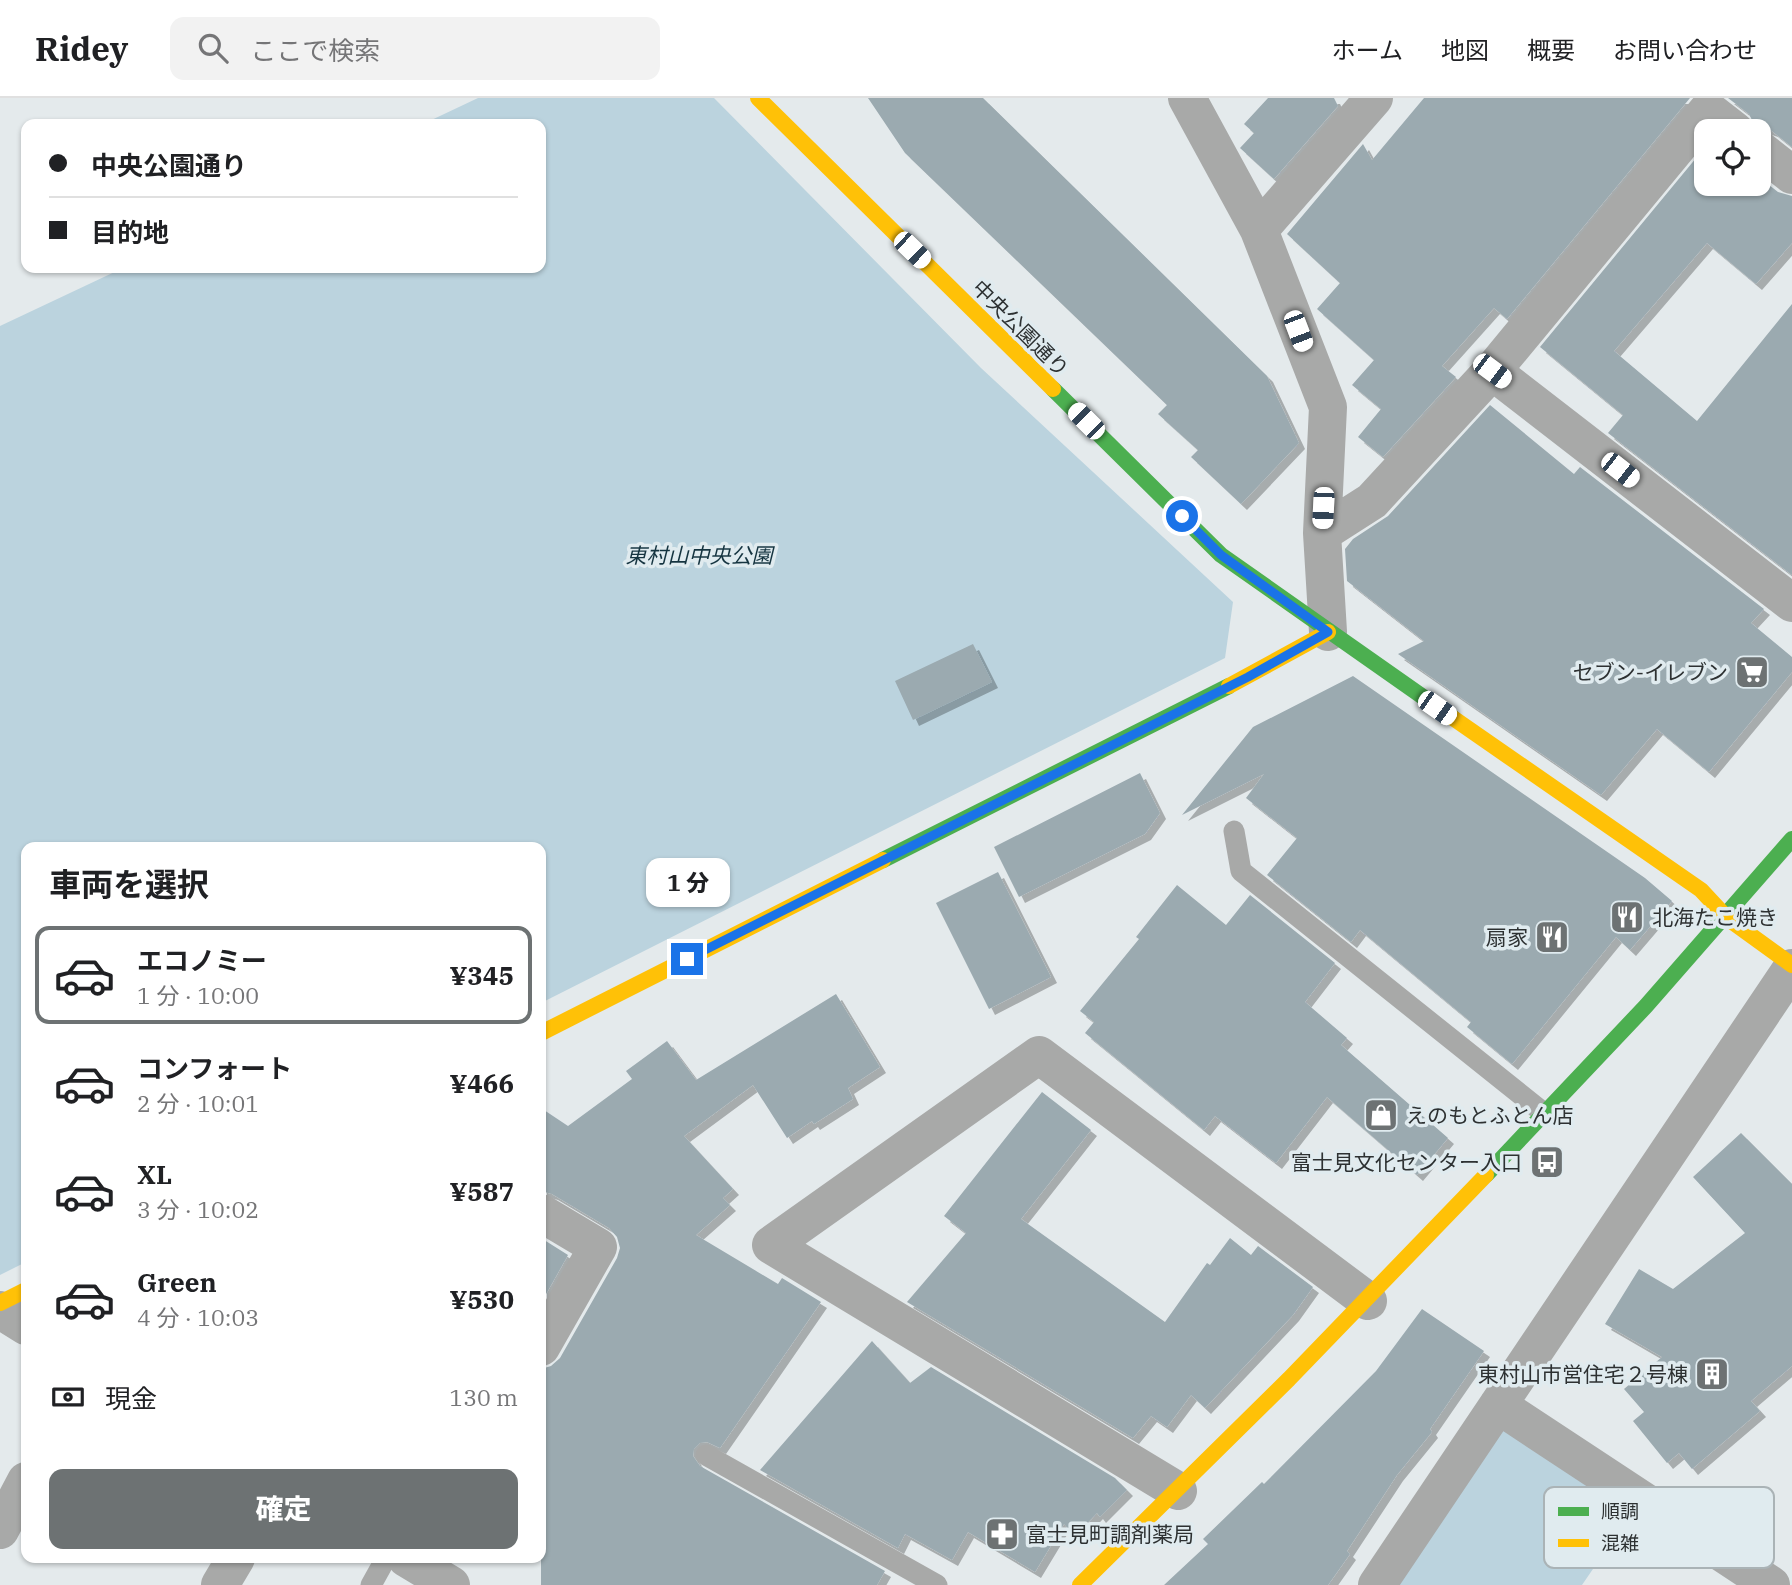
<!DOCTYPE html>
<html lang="ja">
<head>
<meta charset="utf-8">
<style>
  body { margin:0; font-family:"IBM Plex Serif","Noto Sans JP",serif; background:#f2f2f2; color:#202124; height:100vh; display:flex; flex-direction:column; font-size:26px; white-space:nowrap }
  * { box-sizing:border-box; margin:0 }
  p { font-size:23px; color:#757577 }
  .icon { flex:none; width:38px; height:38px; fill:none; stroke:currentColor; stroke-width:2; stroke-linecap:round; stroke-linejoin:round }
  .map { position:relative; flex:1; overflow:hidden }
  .side { position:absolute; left:21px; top:744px; width:525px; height:721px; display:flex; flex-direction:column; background:#fff; border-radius:14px; box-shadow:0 2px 5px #0004 }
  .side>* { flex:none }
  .banner { position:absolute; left:21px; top:21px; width:525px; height:154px; border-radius:14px; box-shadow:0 2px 5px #0004; display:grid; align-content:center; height:154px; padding:0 28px; background:#fff }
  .fabs { position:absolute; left:1694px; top:21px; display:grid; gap:14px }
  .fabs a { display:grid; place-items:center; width:77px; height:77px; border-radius:14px; background:#fff; box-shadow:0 2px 5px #0004; font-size:35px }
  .end { position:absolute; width:32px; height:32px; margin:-16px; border:9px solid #1a73e8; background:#fff; box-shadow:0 0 0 4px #fff }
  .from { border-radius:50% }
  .bubble { position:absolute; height:49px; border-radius:14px; background:#fff; box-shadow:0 2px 5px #0004; font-size:23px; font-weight:800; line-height:49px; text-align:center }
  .car { position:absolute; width:21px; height:42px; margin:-21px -10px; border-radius:9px; box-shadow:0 0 5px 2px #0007; background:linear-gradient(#fff 24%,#345 0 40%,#fff 0 76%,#345 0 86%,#fff 0) }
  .banner b { display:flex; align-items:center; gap:24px; height:66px; font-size:26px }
  .banner b+b { border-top:2px solid #e0e0e0 }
  .banner i { width:18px; height:18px; background:#202124 }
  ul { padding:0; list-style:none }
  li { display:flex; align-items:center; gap:21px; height:98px; margin:0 14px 10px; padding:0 14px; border:4px solid transparent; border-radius:14px }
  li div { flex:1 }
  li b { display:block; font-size:26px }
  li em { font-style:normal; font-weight:800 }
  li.selected { border-color:#6d7273 }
  li>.icon { width:63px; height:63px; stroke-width:1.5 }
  h2 { padding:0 28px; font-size:32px; line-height:84px }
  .pay { display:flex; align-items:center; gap:18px; height:77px; padding:0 28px; font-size:26px }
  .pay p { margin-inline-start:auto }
  .cta { display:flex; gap:14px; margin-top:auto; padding:14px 28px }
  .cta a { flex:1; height:80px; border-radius:14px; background:#6d7273; color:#fff; font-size:28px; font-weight:800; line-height:80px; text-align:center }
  header { display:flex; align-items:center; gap:42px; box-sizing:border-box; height:98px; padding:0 35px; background:#fff; border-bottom:2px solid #e0e0e0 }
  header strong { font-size:33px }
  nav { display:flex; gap:38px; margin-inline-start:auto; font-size:24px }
  .search { width:490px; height:63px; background:#f2f2f2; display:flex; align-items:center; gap:18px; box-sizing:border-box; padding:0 24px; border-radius:14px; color:#757577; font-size:26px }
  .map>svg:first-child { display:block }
</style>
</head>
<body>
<header>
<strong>Ridey</strong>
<div class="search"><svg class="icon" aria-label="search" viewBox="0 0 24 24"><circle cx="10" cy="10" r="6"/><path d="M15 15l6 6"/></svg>ここで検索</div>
<nav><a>ホーム</a><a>地図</a><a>概要</a><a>お問い合わせ</a></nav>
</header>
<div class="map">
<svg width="1792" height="1487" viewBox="0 0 1792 1487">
  <defs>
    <filter id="shadow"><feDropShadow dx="6" dy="6" stdDeviation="0" flood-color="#0004"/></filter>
  </defs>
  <rect width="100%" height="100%" fill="#e4eaec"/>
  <!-- green -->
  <path fill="#bbd3de" d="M478,0H714L981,270L1233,504L1225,560L541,905V749H26V1164L0,1177V228L123,170H541V26H423Z
    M1498,1307L1641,1401L1582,1487H1377Z"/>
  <!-- building -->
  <path fill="#9baab0" filter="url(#shadow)" d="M868,0H983L1267,278L1299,345L1241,406L1191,359L1198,352L1158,316L1167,307L905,55Z
    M1268,0H1334L1338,8L1274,81L1240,50L1254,35L1244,26Z
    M1424,0H1690L1507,221L1494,210L1442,268L1456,279L1383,359L1358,339L1381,311L1352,287L1374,262L1317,211L1340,185L1287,136L1363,46L1372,62Z
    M1728,0H1792V49L1772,33L1763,30H1756L1749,16Z
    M1706,48V86H1759V79L1778,94L1792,98V145L1756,186L1707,145L1614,253L1697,323L1792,206V477L1608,335L1623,317L1540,249Z
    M1490,307L1574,376L1580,369L1764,511L1751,525L1792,559V574L1709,674L1657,631L1601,697L1398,556L1424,543L1347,483L1345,451L1353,441L1388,418Z
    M973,546L992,584L913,622L895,583Z
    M1353,578L1645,780L1672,803L1630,852L1616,839L1512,966L1467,929L1471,924L1360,832L1351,844L1267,777L1297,740L1246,700L1264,676L1182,717L1253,629Z
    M1140,675L1160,715L1145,736L1019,799L994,749Z
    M998,774L1051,879L989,911L936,805Z
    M1177,787L1226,827L1250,797L1335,865L1305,904L1347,940L1341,947L1448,1040L1417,1077L1327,999L1276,1065L1215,1018L1204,1032L1085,935L1094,924L1080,913L1139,841L1136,839Z
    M836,896L880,969L848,990L853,1001L814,1026L812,1023L787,1040L753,987L684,1038L733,1091L723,1100L730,1107L696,1137L778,1186L782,1180L821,1204L720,1350L707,1344L700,1345L694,1351L693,1358L700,1368L885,1473L877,1487H541V1271L551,1268L560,1260L617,1160L620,1150L617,1139L609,1130L552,1096L541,1093V1010L568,1028L632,981L626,973L667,943L696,982Z
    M1042,994L1091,1032L1021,1121L1165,1224L1207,1165L1210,1167L1230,1140L1251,1157L1258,1148L1313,1189L1293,1217L1205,1310L1191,1297L1167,1329L1151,1318L1133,1340L907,1204L966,1135L944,1118Z
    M1741,1035L1792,1086V1268L1751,1303L1760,1313L1692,1371L1679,1355L1667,1365L1633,1323L1644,1314L1624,1291L1662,1259L1605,1226L1639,1171L1673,1191L1745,1135L1693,1079Z
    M541,1140L568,1157L541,1205Z
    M1422,1211L1484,1253L1430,1331L1432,1334L1397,1377L1347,1453L1350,1456L1328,1487H1164L1208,1446L1203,1441L1262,1384L1264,1386L1376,1273Z
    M872,1243L910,1285L931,1269L1115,1380L1127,1392L1100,1419L1097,1415L1075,1438L1064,1426L1035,1474L968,1434L952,1462L905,1436L898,1450L760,1372Z"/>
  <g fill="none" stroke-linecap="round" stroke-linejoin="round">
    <!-- lane -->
    <path stroke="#a8a9a8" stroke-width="21" d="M1234,733L1241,773L1545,1016
      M706,1357L937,1487
      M371,1487L386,1460"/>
    <!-- street -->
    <path stroke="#a8a9a8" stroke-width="38" d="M1187,0L1259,132L1328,309L1322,435L1328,534
      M1759,51L1792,77
      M1259,132L1374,0
      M1492,273L1792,505
      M1322,435L1372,403L1492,273L1708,12L1735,33
      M541,1115L598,1149L541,1249
      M0,1212L26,1228
      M1498,1307L1771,1487
      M1178,1393L771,1147L1039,957L1368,1203
      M0,1432L26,1383
      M406,1460L451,1487
      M220,1487L236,1460
      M1377,1487L1792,870"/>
    <!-- fast -->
    <path stroke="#4caf50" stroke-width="16" d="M1053,291L1221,457L1453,620
      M883,762L1229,588
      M1486,1077L1646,908L1792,741"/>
    <!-- slow -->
    <path stroke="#ffc107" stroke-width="16" d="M758,0L1053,291
      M1229,588L1328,534
      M1453,620L1701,792L1727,820L1792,867
      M541,935L883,762
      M0,1205L26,1192
      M1080,1487L1289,1281L1486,1077"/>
  </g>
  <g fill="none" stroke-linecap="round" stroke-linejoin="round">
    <!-- route -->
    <path stroke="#1a73e8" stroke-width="9" d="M687,861L1248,579L1328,534L1221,457L1182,418"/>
  </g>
  <!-- icons -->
  <defs>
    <g id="supermarket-square" transform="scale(1.75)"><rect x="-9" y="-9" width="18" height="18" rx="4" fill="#6d7273" stroke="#e0ebef"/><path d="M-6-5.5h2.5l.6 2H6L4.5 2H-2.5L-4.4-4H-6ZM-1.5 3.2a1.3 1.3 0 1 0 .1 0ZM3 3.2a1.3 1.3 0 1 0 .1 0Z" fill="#fff"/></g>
    <g id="restaurant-square" transform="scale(1.75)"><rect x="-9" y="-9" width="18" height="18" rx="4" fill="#6d7273" stroke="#e0ebef"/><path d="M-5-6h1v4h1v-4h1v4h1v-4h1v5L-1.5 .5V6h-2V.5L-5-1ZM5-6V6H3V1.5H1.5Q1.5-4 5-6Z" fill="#fff"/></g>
    <g id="shop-square" transform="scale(1.75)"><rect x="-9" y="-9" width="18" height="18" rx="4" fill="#6d7273" stroke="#e0ebef"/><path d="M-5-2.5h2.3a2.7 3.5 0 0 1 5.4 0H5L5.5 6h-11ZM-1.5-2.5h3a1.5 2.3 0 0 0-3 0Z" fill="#fff"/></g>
    <g id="bus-square" transform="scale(1.75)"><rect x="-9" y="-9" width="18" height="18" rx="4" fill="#6d7273" stroke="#e0ebef"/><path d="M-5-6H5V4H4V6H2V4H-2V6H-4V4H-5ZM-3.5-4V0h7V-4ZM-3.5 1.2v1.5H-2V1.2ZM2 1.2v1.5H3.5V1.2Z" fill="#fff"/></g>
    <g id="building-square" transform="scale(1.75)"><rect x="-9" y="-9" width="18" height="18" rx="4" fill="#6d7273" stroke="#e0ebef"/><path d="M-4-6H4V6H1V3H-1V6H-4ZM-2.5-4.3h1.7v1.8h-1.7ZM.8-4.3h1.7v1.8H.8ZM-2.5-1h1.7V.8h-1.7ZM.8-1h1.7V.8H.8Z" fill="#fff"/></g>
    <g id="pharmacy-square" transform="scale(1.75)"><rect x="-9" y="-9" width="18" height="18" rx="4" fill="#6d7273" stroke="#e0ebef"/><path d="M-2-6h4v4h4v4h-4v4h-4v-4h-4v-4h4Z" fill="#fff"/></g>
  </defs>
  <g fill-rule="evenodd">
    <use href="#supermarket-square" x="1752" y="574"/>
    <use href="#restaurant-square" x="1627" y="819"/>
    <use href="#restaurant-square" x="1552" y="839"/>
    <use href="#shop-square" x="1381" y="1017"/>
    <use href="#bus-square" x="1547" y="1064"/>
    <use href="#building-square" x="1712" y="1276"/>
    <use href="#pharmacy-square" x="1002" y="1436"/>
  </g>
  <g text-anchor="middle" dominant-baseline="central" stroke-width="7" stroke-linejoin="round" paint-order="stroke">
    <!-- street labels -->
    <g font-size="21" fill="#2d3132" stroke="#e0ebef">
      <text transform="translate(1021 230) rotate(45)">中央公園通り</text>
    </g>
    <!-- park labels -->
    <g font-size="21" font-style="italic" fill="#153440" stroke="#e0ebef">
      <text x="699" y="457">東村山中央公園</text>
    </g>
    <!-- poi labels -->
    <g font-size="21" fill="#2d3132" stroke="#e0ebef" text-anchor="end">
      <text x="1728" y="574">セブン-イレブン</text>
      <text x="1652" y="819" text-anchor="start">北海たこ焼き</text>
      <text x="1528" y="839">扇家</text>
      <text x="1406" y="1017" text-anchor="start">えのもとふとん店</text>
      <text x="1522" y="1064">富士見文化センター入口</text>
      <text x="1688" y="1276">東村山市営住宅２号棟</text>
      <text x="1026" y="1436" text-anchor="start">富士見町調剤薬局</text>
    </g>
  </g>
  <!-- legend -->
  <rect x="1544" y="1389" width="230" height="81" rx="10" fill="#e0ebef" stroke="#aab3b6" stroke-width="2"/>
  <rect x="1558" y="1409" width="31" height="9" fill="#4caf50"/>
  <rect x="1558" y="1441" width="31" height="8" fill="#ffc107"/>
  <g font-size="19" fill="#2d3132">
    <text x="1601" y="1420">順調</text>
    <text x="1601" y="1452">混雑</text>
  </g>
</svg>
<div class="fabs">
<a><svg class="icon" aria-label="locate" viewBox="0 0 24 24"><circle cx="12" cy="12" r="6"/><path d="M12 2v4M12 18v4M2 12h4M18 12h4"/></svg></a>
</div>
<i class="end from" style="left:1182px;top:418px"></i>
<i class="end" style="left:687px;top:861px"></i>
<div class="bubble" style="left:646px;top:760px;width:84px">1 分</div>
<i class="car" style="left:912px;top:152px;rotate:134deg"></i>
<i class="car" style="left:1298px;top:233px;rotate:159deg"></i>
<i class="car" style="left:1492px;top:273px;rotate:127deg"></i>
<i class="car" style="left:1086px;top:323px;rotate:315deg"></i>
<i class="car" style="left:1620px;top:372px;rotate:128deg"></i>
<i class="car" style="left:1323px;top:410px;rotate:183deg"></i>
<i class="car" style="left:1437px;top:610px;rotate:125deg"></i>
<div class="banner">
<b><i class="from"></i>中央公園通り</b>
<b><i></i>目的地</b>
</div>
<section class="side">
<h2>車両を選択</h2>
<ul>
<li class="selected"><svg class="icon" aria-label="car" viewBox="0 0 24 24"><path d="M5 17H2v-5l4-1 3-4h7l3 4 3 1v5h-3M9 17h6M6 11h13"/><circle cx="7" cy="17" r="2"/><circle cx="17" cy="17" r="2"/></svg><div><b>エコノミー</b><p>1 分 · 10:00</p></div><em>¥345</em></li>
<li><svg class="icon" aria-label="car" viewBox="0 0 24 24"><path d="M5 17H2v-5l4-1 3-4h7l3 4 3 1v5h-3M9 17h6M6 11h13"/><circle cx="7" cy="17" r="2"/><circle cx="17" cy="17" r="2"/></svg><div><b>コンフォート</b><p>2 分 · 10:01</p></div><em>¥466</em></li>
<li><svg class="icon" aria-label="car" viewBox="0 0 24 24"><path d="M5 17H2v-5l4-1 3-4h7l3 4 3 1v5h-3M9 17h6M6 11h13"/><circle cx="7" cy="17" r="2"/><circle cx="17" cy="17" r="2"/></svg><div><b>XL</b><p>3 分 · 10:02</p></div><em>¥587</em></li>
<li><svg class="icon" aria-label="car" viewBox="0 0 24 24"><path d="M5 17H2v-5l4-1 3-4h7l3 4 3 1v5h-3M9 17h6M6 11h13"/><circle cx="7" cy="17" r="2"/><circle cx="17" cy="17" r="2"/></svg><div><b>Green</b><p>4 分 · 10:03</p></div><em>¥530</em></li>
</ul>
<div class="pay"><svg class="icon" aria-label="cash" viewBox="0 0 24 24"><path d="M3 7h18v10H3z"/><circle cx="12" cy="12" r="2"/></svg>現金<p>130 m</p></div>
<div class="cta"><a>確定</a></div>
</section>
</div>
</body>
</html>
